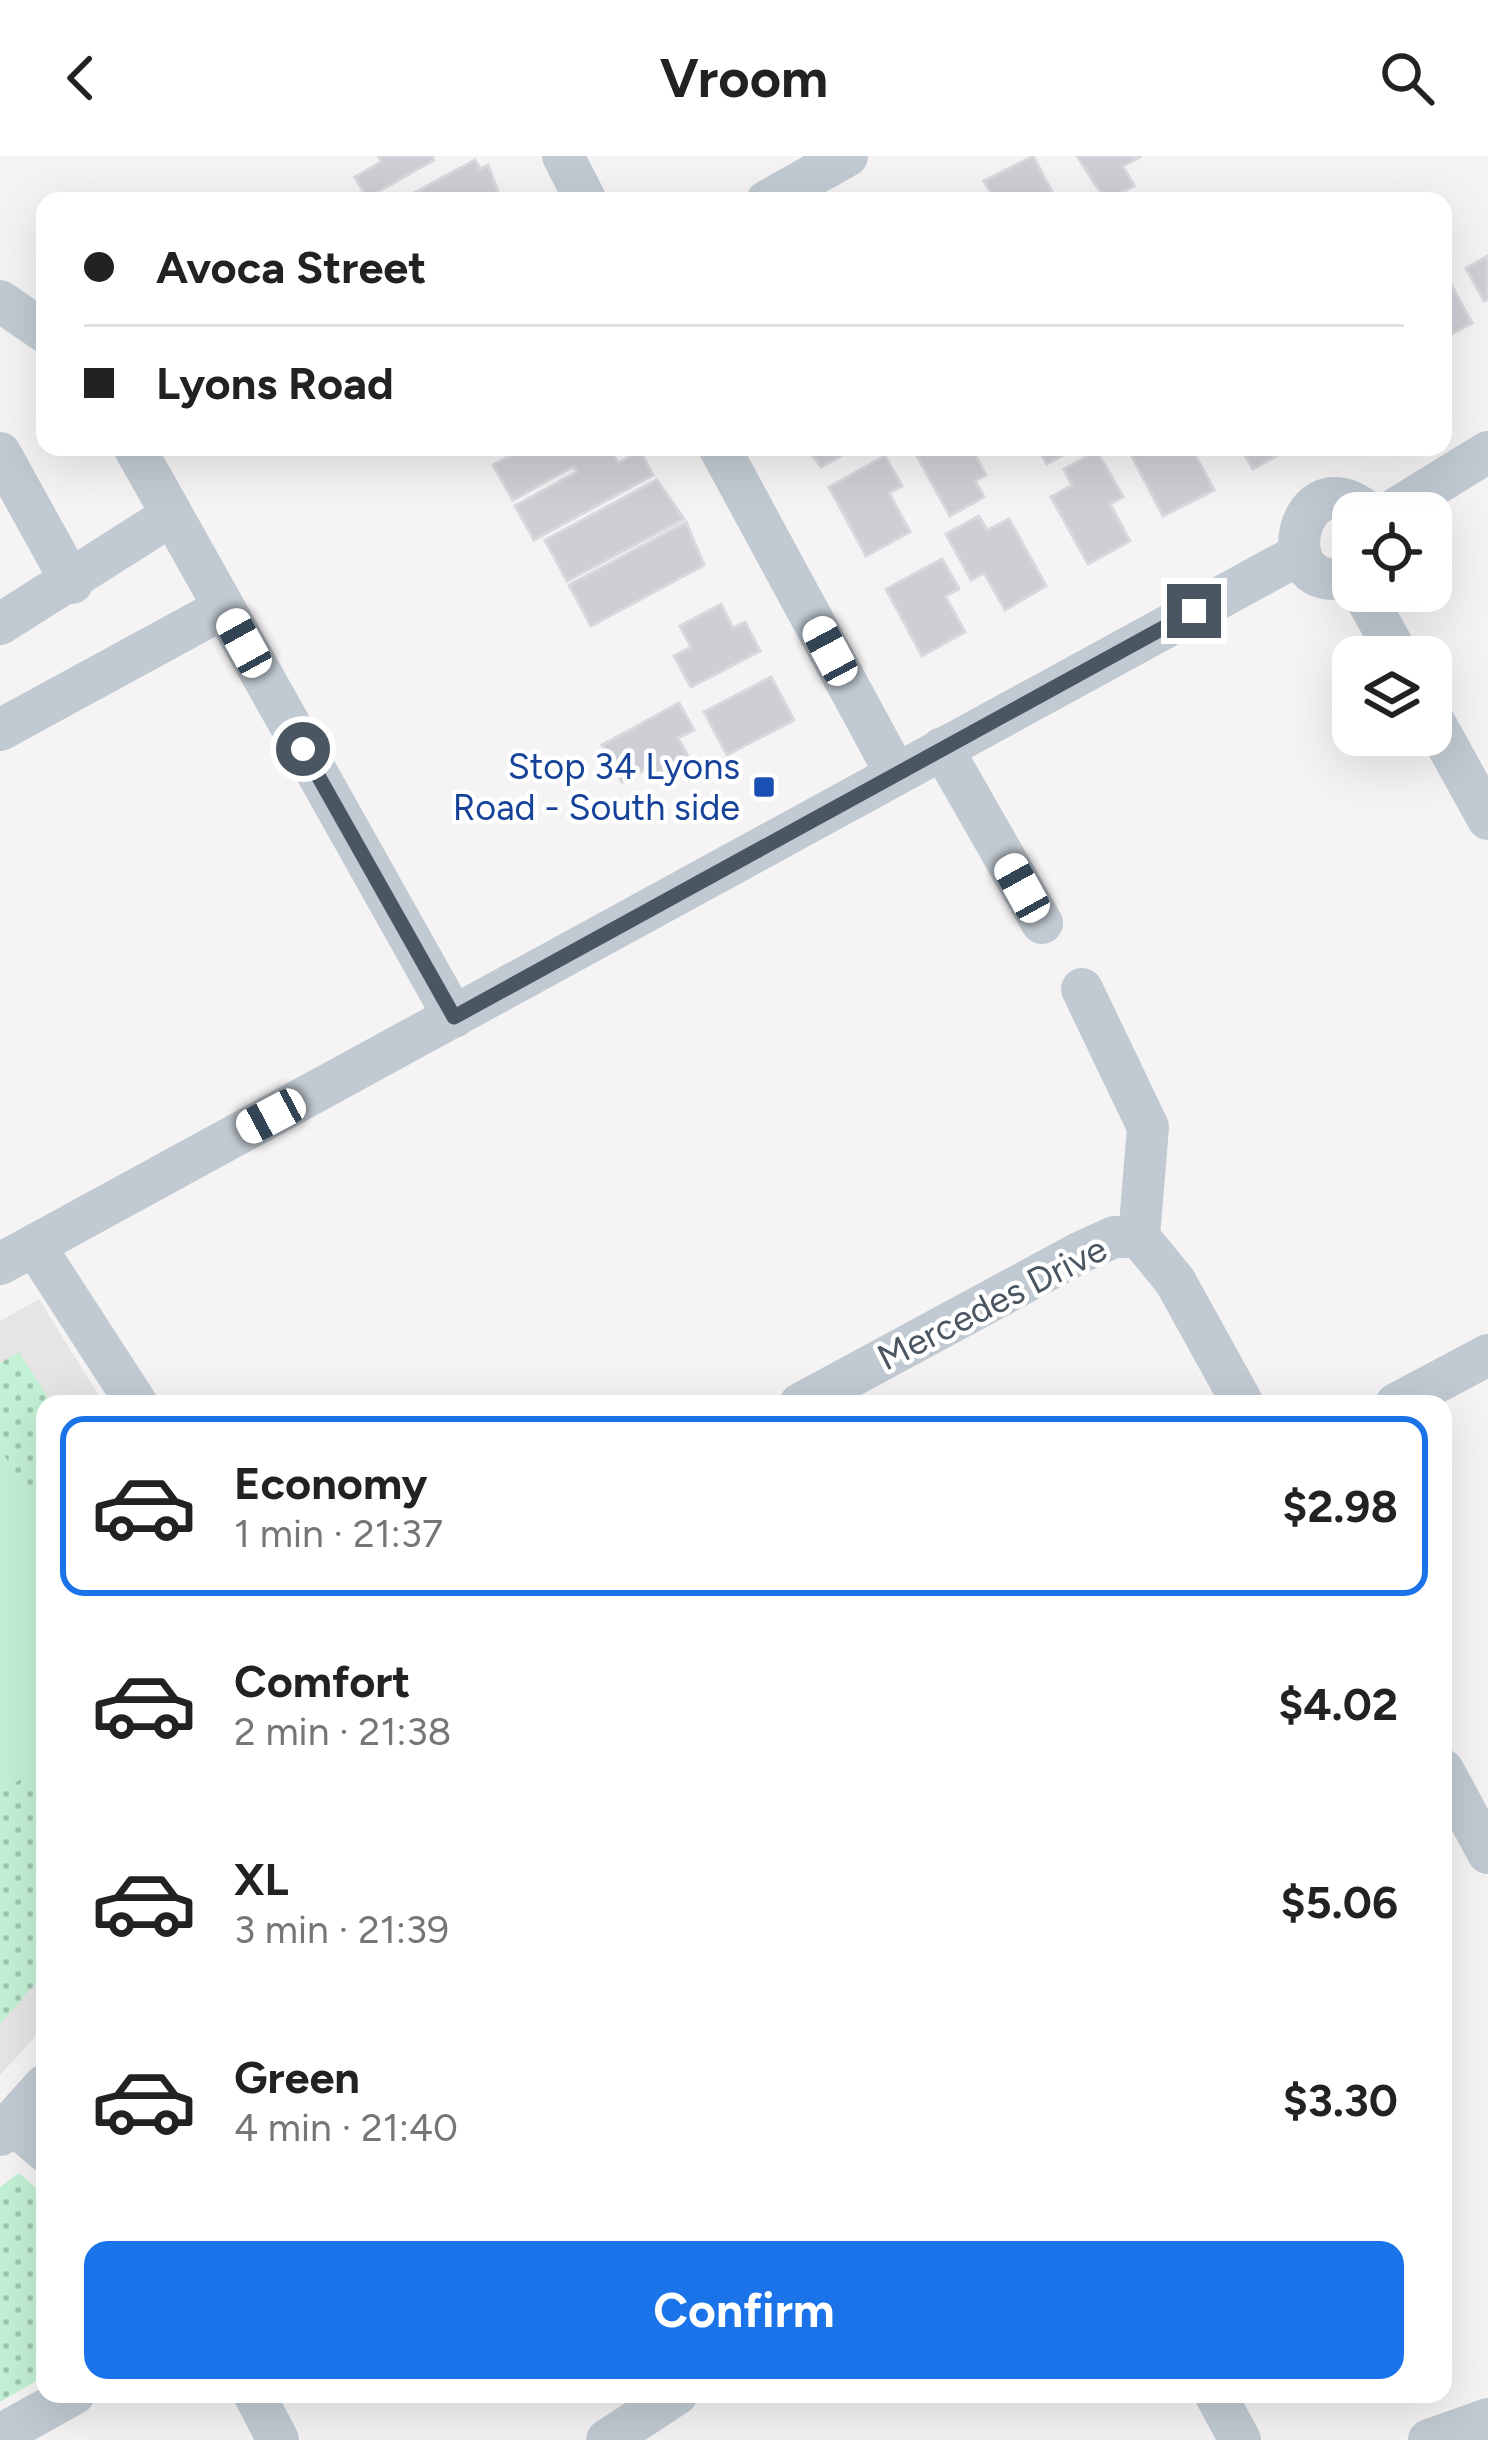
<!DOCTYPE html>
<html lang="en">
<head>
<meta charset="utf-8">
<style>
  body { margin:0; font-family:Figtree,sans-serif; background:#f6f6f6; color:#222; height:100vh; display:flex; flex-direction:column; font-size:45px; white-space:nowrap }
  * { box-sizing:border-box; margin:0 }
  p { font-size:39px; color:#767676 }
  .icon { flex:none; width:66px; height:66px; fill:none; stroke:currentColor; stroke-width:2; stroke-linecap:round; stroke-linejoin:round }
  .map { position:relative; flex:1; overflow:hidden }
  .drawer { position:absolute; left:36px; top:1239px; width:1416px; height:1008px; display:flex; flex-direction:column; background:#fff; border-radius:24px; box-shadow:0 12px 48px #0002 }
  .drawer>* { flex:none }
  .top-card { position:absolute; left:36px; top:36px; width:1416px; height:264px; border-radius:24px; box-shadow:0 12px 48px #0002; display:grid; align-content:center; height:264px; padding:0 48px; background:#fff }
  .fabs { position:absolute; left:1332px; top:336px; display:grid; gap:24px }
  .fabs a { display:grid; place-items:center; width:120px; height:120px; border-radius:24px; background:#fff; box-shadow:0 12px 48px #0002; font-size:60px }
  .end { position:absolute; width:54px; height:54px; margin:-27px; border:15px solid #4a5661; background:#fff; box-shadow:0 0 0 6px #fff }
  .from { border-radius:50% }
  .car { position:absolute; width:36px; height:72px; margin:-36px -18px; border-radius:15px; box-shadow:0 0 9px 3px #0007; background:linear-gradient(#fff 24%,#345 0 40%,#fff 0 76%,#345 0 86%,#fff 0) }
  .top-card b { display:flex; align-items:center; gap:42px; height:114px; font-size:45px }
  .top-card b+b { border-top:3px solid #e0e0e0 }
  .top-card i { width:30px; height:30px; background:#222 }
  ul { padding:21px 0 0; list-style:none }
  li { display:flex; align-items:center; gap:36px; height:180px; margin:0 24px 18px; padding:0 24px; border:6px solid transparent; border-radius:24px }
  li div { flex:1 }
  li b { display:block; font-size:45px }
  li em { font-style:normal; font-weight:700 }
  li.active { border-color:#1a73e8 }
  li>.icon { width:108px; height:108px; stroke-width:1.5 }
  .cta { display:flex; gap:24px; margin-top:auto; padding:24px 48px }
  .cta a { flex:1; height:138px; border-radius:24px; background:#1a73e8; color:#fff; font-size:48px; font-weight:700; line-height:138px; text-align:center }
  header { display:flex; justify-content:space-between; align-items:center; height:156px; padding:0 48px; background:#fff; font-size:54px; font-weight:700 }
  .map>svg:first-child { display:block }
</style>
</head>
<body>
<header><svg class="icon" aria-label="back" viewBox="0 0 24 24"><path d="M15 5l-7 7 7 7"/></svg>Vroom<svg class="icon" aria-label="search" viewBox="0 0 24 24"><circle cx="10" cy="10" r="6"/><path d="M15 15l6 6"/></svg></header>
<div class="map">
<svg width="1488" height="2284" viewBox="0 0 1488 2284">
  <defs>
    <pattern id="park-dots" width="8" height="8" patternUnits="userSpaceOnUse" patternTransform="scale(3)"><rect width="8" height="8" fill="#c3f1d5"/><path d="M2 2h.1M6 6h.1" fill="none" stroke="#a0c6b0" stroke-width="1.8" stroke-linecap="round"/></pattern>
  </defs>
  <rect width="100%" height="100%" fill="#f5f3f3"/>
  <!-- education -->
  <path fill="#e6e4e5" d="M39,1143L104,1248H45V1870L0,1919V1165Z"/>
  <!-- park -->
  <path fill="url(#park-dots)" d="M19,1196L52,1248H45V1817L0,1868V1207Z
    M19,2017L45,2040V2220L0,2246V2031Z"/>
  <!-- garden -->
  <path fill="#c3f1d5" d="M0,1292L45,1369V1610L0,1635Z"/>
  <!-- building -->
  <path fill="#cdcfd5" stroke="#d7d9de" stroke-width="3" d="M378,0H432L434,4L367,42L355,21L381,6Z
    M1033,0L1057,45H995L984,25Z
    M1077,0H1142L1123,10L1134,30L1106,45Z
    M475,4L480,13L488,9L499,38L487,45H399Z
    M1488,100V143L1484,145L1466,112Z
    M1443,114L1472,167L1443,183Z
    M527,291H609L618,307L640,295L653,319L534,384L515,350L577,316L574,310L513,344L493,309Z
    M806,291H852L853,293L821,311Z
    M912,291H971L986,319L975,325L984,341L950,360Z
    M1023,291H1078L1047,308L1038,293L1028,299Z
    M1127,291H1191L1214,334L1163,360Z
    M1240,291H1292L1253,313Z
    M1097,295L1123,341L1110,348L1130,385L1088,408L1051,341L1072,329L1064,313Z
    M885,300L902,330L889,337L910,376L866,400L829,331Z
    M657,324L684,363L567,425L545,384Z
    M979,360L987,374L1009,363L1046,430L1005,454L984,417L971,424L946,378Z
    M686,366L704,409L591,470L569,429Z
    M942,403L959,433L945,440L965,476L922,500L886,433Z
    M721,448L733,472L745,466L760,495L691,531L674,500L691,491L680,470Z
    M771,521L794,564L727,599L704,556Z
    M679,547L694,574L678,582L688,600L649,621L646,613L622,626L602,589Z"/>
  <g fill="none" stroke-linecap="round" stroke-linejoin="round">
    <!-- minor -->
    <path stroke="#c1cad2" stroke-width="42" d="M563,0L586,45
      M767,45L847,0
      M0,145L45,176
      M134,291L454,861
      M719,291L896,618
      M0,297L72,427
      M1389,357L1488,296
      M1353,420C1264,446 1297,295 1368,357
      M1362,435L1399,501
      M0,468L172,359
      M1431,560L1488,663
      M0,574L224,452
      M942,592L1042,767
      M1082,833L1148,971L1139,1081
      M34,1089L137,1248
      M0,1108L1300,398
      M800,1248L1081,1096L1114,1081H1139L1175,1125L1243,1248
      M1396,1248L1488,1199
      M1443,1614L1488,1697
      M12,1966L45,1995
      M0,1979L45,1929
      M254,2238L278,2284
      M1215,2238L1240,2284
      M0,2279L74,2238
      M607,2284L677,2238
      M1429,2284L1488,2263"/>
  </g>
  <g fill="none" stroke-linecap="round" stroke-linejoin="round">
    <!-- route -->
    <path stroke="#4a5661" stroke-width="15" d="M303,593L454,861L1194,455"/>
  </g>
  <!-- markers -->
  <rect fill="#1a4fb4" stroke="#fff" stroke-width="4.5" x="752" y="619" width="24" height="24" rx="6"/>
  <g text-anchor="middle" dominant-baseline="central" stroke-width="9" stroke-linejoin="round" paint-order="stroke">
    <!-- transit labels -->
    <g font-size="36" fill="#164399" stroke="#fff" text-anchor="end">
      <text x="740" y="610">Stop 34 Lyons<tspan x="740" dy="41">Road - South side</tspan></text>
    </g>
    <!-- street labels -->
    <g font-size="36" fill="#4a5661" stroke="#fff">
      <text transform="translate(992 1147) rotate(-27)">Mercedes Drive</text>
    </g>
  </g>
</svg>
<div class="fabs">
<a><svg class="icon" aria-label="locate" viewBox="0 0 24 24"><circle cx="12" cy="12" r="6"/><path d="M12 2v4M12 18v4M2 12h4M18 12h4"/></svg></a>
<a><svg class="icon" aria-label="layers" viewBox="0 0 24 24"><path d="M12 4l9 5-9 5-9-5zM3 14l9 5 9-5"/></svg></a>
</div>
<i class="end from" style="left:303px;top:593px"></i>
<i class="end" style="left:1194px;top:455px"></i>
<i class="car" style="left:244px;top:487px;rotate:331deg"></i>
<i class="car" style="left:830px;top:495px;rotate:332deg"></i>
<i class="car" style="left:1022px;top:732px;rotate:331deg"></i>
<i class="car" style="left:271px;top:960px;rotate:242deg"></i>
<div class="top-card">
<b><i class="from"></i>Avoca Street</b>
<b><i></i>Lyons Road</b>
</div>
<section class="drawer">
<ul>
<li class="active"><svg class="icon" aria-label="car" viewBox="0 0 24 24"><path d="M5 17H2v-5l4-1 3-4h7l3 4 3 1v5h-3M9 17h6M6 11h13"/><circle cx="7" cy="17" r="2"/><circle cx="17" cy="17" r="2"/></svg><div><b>Economy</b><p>1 min · 21:37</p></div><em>$2.98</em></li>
<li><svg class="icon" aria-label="car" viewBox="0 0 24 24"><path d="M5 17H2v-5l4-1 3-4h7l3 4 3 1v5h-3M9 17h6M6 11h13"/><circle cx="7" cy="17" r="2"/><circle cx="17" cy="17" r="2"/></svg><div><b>Comfort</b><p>2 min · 21:38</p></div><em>$4.02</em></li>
<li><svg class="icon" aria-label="car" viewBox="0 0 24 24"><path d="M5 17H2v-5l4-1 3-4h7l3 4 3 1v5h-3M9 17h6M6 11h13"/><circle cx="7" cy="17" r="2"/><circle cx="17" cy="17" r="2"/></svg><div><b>XL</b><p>3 min · 21:39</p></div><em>$5.06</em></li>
<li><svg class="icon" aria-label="car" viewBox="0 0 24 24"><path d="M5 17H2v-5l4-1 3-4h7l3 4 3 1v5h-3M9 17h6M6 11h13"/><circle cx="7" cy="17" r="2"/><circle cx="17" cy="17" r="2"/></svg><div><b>Green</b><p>4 min · 21:40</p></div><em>$3.30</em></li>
</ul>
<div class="cta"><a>Confirm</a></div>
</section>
</div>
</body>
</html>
